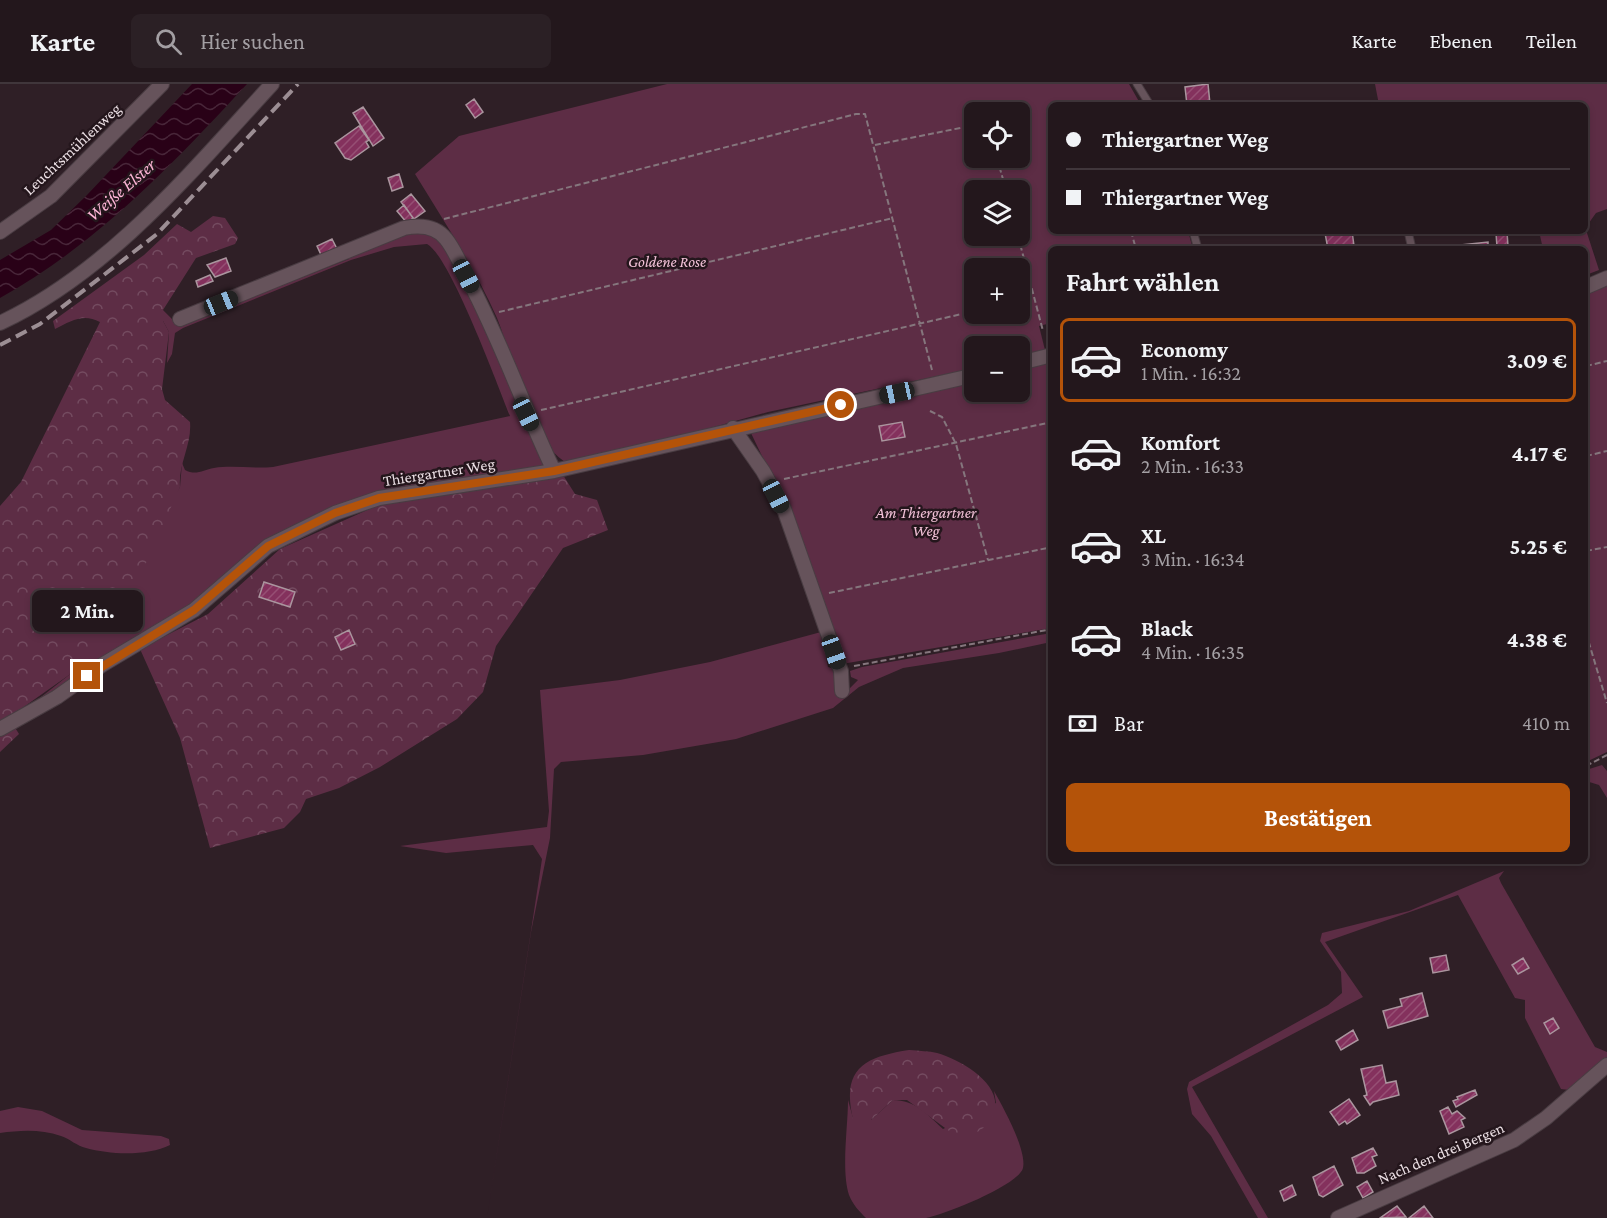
<!DOCTYPE html>
<html lang="de">
<head>
<meta charset="utf-8">
<style>
  body { margin:0; font-family:"Crimson Pro",serif; background:#2b2025; color:#f1f3f6; height:100vh; display:flex; flex-direction:column; font-size:22px; white-space:nowrap }
  * { box-sizing:border-box; margin:0 }
  p { font-size:20px; color:#a39fa3 }
  .icon { flex:none; width:33px; height:33px; fill:none; stroke:currentColor; stroke-width:2; stroke-linecap:round; stroke-linejoin:round }
  .map { position:relative; flex:1; overflow:hidden }
  .details { position:absolute; left:1048px; top:162px; width:540px; height:618px; display:flex; flex-direction:column; background:#23171c; border-radius:9px; box-shadow:0 3px 9px #0003,0 0 0 2px #40363b }
  .details>* { flex:none }
  .guide { position:absolute; left:1048px; top:18px; width:540px; height:132px; border-radius:9px; box-shadow:0 3px 9px #0003,0 0 0 2px #40363b; display:grid; align-content:center; height:132px; padding:0 18px; background:#23171c }
  .controls { position:absolute; left:964px; top:18px; display:grid; gap:12px }
  .controls a { display:grid; place-items:center; width:66px; height:66px; border-radius:9px; background:#23171c; box-shadow:0 3px 9px #0003,0 0 0 2px #40363b; font-size:30px }
  .end { position:absolute; width:27px; height:27px; margin:-14px; border:8px solid #b45309; background:#fff; box-shadow:0 0 0 3px #fff }
  .from { border-radius:50% }
  .bubble { position:absolute; height:42px; border-radius:9px; background:#23171c; box-shadow:0 3px 9px #0003,0 0 0 2px #40363b; font-size:20px; font-weight:700; line-height:42px; text-align:center }
  .car { position:absolute; width:18px; height:36px; margin:-18px -9px; border-radius:8px; box-shadow:0 0 4px 2px #0007; background:linear-gradient(#222 24%,#8ab4d8 0 40%,#222 0 76%,#8ab4d8 0 86%,#222 0) }
  .guide b { display:flex; align-items:center; gap:21px; height:57px; font-size:22px }
  .guide b+b { border-top:2px solid #40363b }
  .guide i { width:15px; height:15px; background:#f1f3f6 }
  ul { padding:0; list-style:none }
  li { display:flex; align-items:center; gap:18px; height:84px; margin:0 12px 9px; padding:0 6px; border:3px solid transparent; border-radius:9px }
  li div { flex:1 }
  li b { display:block; font-size:22px }
  li em { font-style:normal; font-weight:700 }
  li.on { border-color:#b45309 }
  li>.icon { width:54px; height:54px; stroke-width:1.5 }
  h2 { padding:0 18px; font-size:27px; line-height:72px }
  .pay { display:flex; align-items:center; gap:15px; height:66px; padding:0 18px; font-size:22px }
  .pay p { margin-inline-start:auto }
  .cta { display:flex; gap:12px; margin-top:auto; padding:12px 18px }
  .cta a { flex:1; height:69px; border-radius:9px; background:#b45309; color:#fff; font-size:24px; font-weight:700; line-height:69px; text-align:center }
  header { display:flex; align-items:center; gap:36px; box-sizing:border-box; height:84px; padding:0 30px; background:#23171c; border-bottom:2px solid #40363b }
  header strong { font-size:28px }
  nav { display:flex; gap:33px; margin-inline-start:auto; font-size:21px }
  .search { width:420px; height:54px; background:#2b2025; display:flex; align-items:center; gap:15px; box-sizing:border-box; padding:0 21px; border-radius:9px; color:#a39fa3; font-size:22px }
  .map>svg:first-child { display:block }
</style>
</head>
<body>
<header>
<strong>Karte</strong>
<div class="search"><svg class="icon" aria-label="search" viewBox="0 0 24 24"><circle cx="10" cy="10" r="6"/><path d="M15 15l6 6"/></svg>Hier suchen</div>
<nav><a>Karte</a><a>Ebenen</a><a>Teilen</a></nav>
</header>
<div class="map">
<svg width="1607" height="1134" viewBox="0 0 1607 1134">
  <defs>
    <pattern id="forest-crowns" width="20" height="18" patternUnits="userSpaceOnUse" patternTransform="scale(1.5)"><rect width="20" height="18" fill="#5d2d45"/><path d="M2 6a3 3 0 1 1 6 0M12 15a3 3 0 1 1 6 0" fill="none" stroke="#744b60"/></pattern>
    <pattern id="water-waves" width="16" height="10" patternUnits="userSpaceOnUse" patternTransform="scale(1.5)"><rect width="16" height="10" fill="#290117"/><path d="M0 5q4-4 8 0t8 0" fill="none" stroke="#482639"/></pattern>
    <pattern id="building-hatch" width="6" height="6" patternUnits="userSpaceOnUse" patternTransform="scale(1.5)"><rect width="6" height="6" fill="#84315d"/><path d="M-1 1l2-2M0 6l6-6M5 7l2-2" fill="none" stroke="#964f74"/></pattern>
  </defs>
  <rect width="100%" height="100%" fill="#2f1f26"/>
  <!-- green -->
  <path fill="#5d2d45" fill-rule="evenodd" d="M667,0H1129L1141,21H1052V147H1188L1193,165H1052L1051,239L1039,242L1045,266L1020,273V262H975V284L768,328L678,353L565,378C524,350 515,278 497,234C475,184 443,136 415,90L459,52ZM975,28H1020V74H975ZM975,106H1020V152H975ZM975,184H1020V230H975Z
    M1375,0H1607V125L1596,129L1586,143V21H1379Z
    M412,146L437,153L456,179L546,379L544,385L394,406L289,449L180,529L36,617L69,591L180,403L182,379L185,386C196,392 203,386 214,384C233,381 253,385 273,383L510,332C498,302 450,172 427,160L394,163L351,176L183,244L175,249L172,270L167,279L169,248L163,237V226L177,240H183L349,175L347,170Z
    M1586,146L1599,186L1586,191V165H1543L1539,147Z
    M1607,199V668L1586,678V207Z
    M1051,277V544L842,580L774,397L750,347L975,297V308H1020V285Z
    M821,548L828,583L835,585L845,609L858,596L851,593L850,587L862,583L1051,549V558L999,569L903,584L859,603L833,624L736,655L643,671L561,678L554,685L550,754L531,848L487,1134L542,775L533,761L446,769L400,762L547,743L549,727L540,606L620,596L710,578Z
    M1602,681L1607,687V714L1599,701L1586,697V686Z
    M1504,787L1499,794L1501,799L1595,963L1607,968V975L1569,1006L1561,1005L1525,934V916L1515,914L1458,811L1325,858L1363,913L1192,1003L1268,1134H1258L1211,1052L1192,1030L1187,1005L1189,998L1328,921L1342,909L1341,888L1320,857L1322,849L1409,827Z
    M994,1007C1003,1023 1027,1066 1023,1084C1019,1101 944,1131 926,1134C908,1134 885,1134 866,1134C859,1127 853,1121 849,1111C841,1086 848,1043 848,1016L853,1034L871,1036L893,1016C915,1016 927,1030 943,1045L996,1019Z
    M18,1023L42,1027L82,1046L161,1052L169,1055L170,1061C148,1072 111,1071 86,1064C77,1062 70,1055 61,1052C41,1045 21,1046 0,1049V1027Z"/>
  <!-- forest -->
  <path fill="url(#forest-crowns)" d="M213,132L225,134L238,154L235,160L196,174L163,226V237L169,248L162,305L165,316L190,338C192,361 178,380 180,403L142,488L69,591L18,627L14,642L19,650L0,668V422L21,398L100,238C83,229 71,237 55,245L53,237L144,171L177,140L191,148Z
    M563,391L575,410L597,416L608,446L563,464L496,562L483,608L457,635L380,683L339,704L306,715L300,728L284,744L210,764L180,654L140,565L208,530L280,465L392,415Z
    M909,966C919,967 929,967 937,969C962,976 1006,1002 993,1031C987,1045 974,1051 960,1055L907,1016H893L871,1036L862,1039L853,1035C841,984 865,973 909,966Z"/>
  <!-- water -->
  <path fill="url(#water-waves)" d="M192,0H247C172,81 97,160 0,214V176L51,146L87,111Z"/>
  <!-- building -->
  <path fill="url(#building-hatch)" stroke="#aa959e" stroke-width="1.5" d="M1208,0L1210,20L1187,21L1185,3Z
    M474,15L483,28L475,34L466,21Z
    M363,23L384,54L373,62L353,29Z
    M359,42L369,56L366,58L369,63L351,76L345,74L335,59Z
    M399,90L403,103L392,107L388,94Z
    M411,110L425,127L414,135L401,118Z
    M404,121L413,134L407,139L397,127Z
    M1308,147H1352L1354,162L1328,165L1325,149L1309,151Z
    M1507,148L1508,162L1497,163L1496,149Z
    M332,155L337,165L322,173L317,162Z
    M1488,158V165H1462L1461,161Z
    M226,174L231,187L215,193L207,181Z
    M210,191L213,197L198,203L196,197Z
    M902,338L905,353L882,357L879,342Z
    M264,498L295,508L290,523L259,513Z
    M349,546L355,560L341,566L335,553Z
    M1446,871L1449,886L1433,889L1430,874Z
    M1523,874L1529,884L1518,890L1512,881Z
    M1422,909L1428,932L1388,944L1383,927L1402,922L1400,915Z
    M1553,934L1559,944L1550,950L1544,939Z
    M1353,946L1358,956L1341,966L1336,957Z
    M1382,981L1386,999L1396,997L1399,1011L1373,1018L1370,1021L1364,1012L1367,1011L1361,985Z
    M1475,1006L1477,1011L1456,1023L1453,1017L1458,1015L1457,1013Z
    M1349,1015L1360,1031L1347,1040L1345,1037L1339,1041L1330,1028Z
    M1448,1023L1452,1030L1457,1027L1465,1034L1461,1036L1464,1043L1449,1050L1440,1027Z
    M1373,1064L1377,1071L1372,1073L1376,1082L1364,1089H1357L1352,1074Z
    M1334,1082L1343,1101L1323,1113L1319,1111L1313,1093Z
    M1367,1097L1373,1108L1363,1114L1357,1103Z
    M1292,1101L1296,1111L1284,1117L1280,1107Z
    M1397,1122L1406,1133L1380,1134Z
    M1424,1122L1433,1134H1409Z"/>
  <g fill="none" stroke-linecap="round" stroke-linejoin="round">
    <!-- service casing -->
    <g stroke="#493c42" stroke-width="9">
      <path id="service" d="M1137,0L1150,21
        M1193,147L1198,165
        M1408,147L1412,165"/>
    </g>
    <!-- minor casing -->
    <g stroke="#493c42" stroke-width="16">
      <path id="minor" d="M0,148L51,112L162,0
        M1586,203L1607,194
        M180,235L404,144C419,141 436,142 446,155C455,166 461,182 468,195C501,257 524,324 554,387
        M0,239C109,188 192,87 272,0
        M1020,279L1052,271
        M733,344L763,387L784,425L841,587L842,607
        M0,645L57,613L102,581L194,526L268,462L335,429L379,414L554,387L975,291
        M1338,1134L1514,1056L1546,1034L1607,981"/>
    </g>
    <!-- path -->
    <path stroke="#85767d" stroke-width="2" stroke-dasharray="6 3" stroke-linecap="butt" d="M875,61L975,41
      M997,74L1006,106
      M444,135L856,30H865L932,286
      M1131,147L1136,165
      M1018,152L1043,247
      M499,228L893,134
      M1586,282L1607,277
      M541,326L975,227
      M930,327L942,333L956,360L988,476
      M1586,372L1607,367
      M784,395L1052,338
      M1586,467L1607,463
      M829,509L1052,463
      M1586,549L1607,619
      M854,582L1052,545
      M1586,682L1607,671"/>
    <!-- service -->
    <use href="#service" stroke="#66535b" stroke-width="7"/>
    <!-- minor -->
    <use href="#minor" stroke="#66535b" stroke-width="14"/>
    <!-- rail -->
    <path stroke="#9c8e94" stroke-width="4" stroke-dasharray="12 6" stroke-linecap="butt" d="M0,261L40,240L157,150L298,0"/>
  </g>
  <g fill="none" stroke-linecap="round" stroke-linejoin="round">
    <!-- route -->
    <path stroke="#b45309" stroke-width="8" d="M87,592L194,526L268,462L335,429L379,414L554,387L841,321"/>
  </g>
  <g text-anchor="middle" dominant-baseline="central" stroke-width="5" stroke-linejoin="round" paint-order="stroke">
    <!-- street labels -->
    <g font-size="16" fill="#ece0e5" stroke="#24161c">
      <text transform="translate(72 65) rotate(-43)">Leuchtsmühlenweg</text>
      <text transform="translate(439 388) rotate(-9)">Thiergartner Weg</text>
      <text transform="translate(1441 1069) rotate(-23)">Nach den drei Bergen</text>
    </g>
    <!-- park labels -->
    <g font-size="16" font-style="italic" fill="#f2c1d7" stroke="#24161c">
      <text x="667" y="177">Goldene Rose</text>
      <text x="926" y="428">Am Thiergartner<tspan x="926" dy="18">Weg</tspan></text>
    </g>
    <!-- water labels -->
    <g font-size="18" font-style="italic" fill="#feb6d7" stroke="#24161c">
      <text transform="translate(121 106) rotate(-41)">Weiße Elster</text>
    </g>
  </g>
</svg>
<div class="controls">
<a><svg class="icon" aria-label="locate" viewBox="0 0 24 24"><circle cx="12" cy="12" r="6"/><path d="M12 2v4M12 18v4M2 12h4M18 12h4"/></svg></a>
<a><svg class="icon" aria-label="layers" viewBox="0 0 24 24"><path d="M12 4l9 5-9 5-9-5zM3 14l9 5 9-5"/></svg></a>
<a>+</a>
<a>−</a>
</div>
<i class="end from" style="left:841px;top:321px"></i>
<i class="end" style="left:87px;top:592px"></i>
<div class="bubble" style="left:32px;top:506px;width:111px">2 Min.</div>
<i class="car" style="left:466px;top:192px;rotate:152deg"></i>
<i class="car" style="left:221px;top:219px;rotate:68deg"></i>
<i class="car" style="left:897px;top:309px;rotate:258deg"></i>
<i class="car" style="left:526px;top:330px;rotate:154deg"></i>
<i class="car" style="left:776px;top:412px;rotate:153deg"></i>
<i class="car" style="left:834px;top:568px;rotate:160deg"></i>
<div class="guide">
<b><i class="from"></i>Thiergartner Weg</b>
<b><i></i>Thiergartner Weg</b>
</div>
<section class="details">
<h2>Fahrt wählen</h2>
<ul>
<li class="on"><svg class="icon" aria-label="car" viewBox="0 0 24 24"><path d="M5 17H2v-5l4-1 3-4h7l3 4 3 1v5h-3M9 17h6M6 11h13"/><circle cx="7" cy="17" r="2"/><circle cx="17" cy="17" r="2"/></svg><div><b>Economy</b><p>1 Min. · 16:32</p></div><em>3.09 €</em></li>
<li><svg class="icon" aria-label="car" viewBox="0 0 24 24"><path d="M5 17H2v-5l4-1 3-4h7l3 4 3 1v5h-3M9 17h6M6 11h13"/><circle cx="7" cy="17" r="2"/><circle cx="17" cy="17" r="2"/></svg><div><b>Komfort</b><p>2 Min. · 16:33</p></div><em>4.17 €</em></li>
<li><svg class="icon" aria-label="car" viewBox="0 0 24 24"><path d="M5 17H2v-5l4-1 3-4h7l3 4 3 1v5h-3M9 17h6M6 11h13"/><circle cx="7" cy="17" r="2"/><circle cx="17" cy="17" r="2"/></svg><div><b>XL</b><p>3 Min. · 16:34</p></div><em>5.25 €</em></li>
<li><svg class="icon" aria-label="car" viewBox="0 0 24 24"><path d="M5 17H2v-5l4-1 3-4h7l3 4 3 1v5h-3M9 17h6M6 11h13"/><circle cx="7" cy="17" r="2"/><circle cx="17" cy="17" r="2"/></svg><div><b>Black</b><p>4 Min. · 16:35</p></div><em>4.38 €</em></li>
</ul>
<div class="pay"><svg class="icon" aria-label="cash" viewBox="0 0 24 24"><path d="M3 7h18v10H3z"/><circle cx="12" cy="12" r="2"/></svg>Bar<p>410 m</p></div>
<div class="cta"><a>Bestätigen</a></div>
</section>
</div>
</body>
</html>
